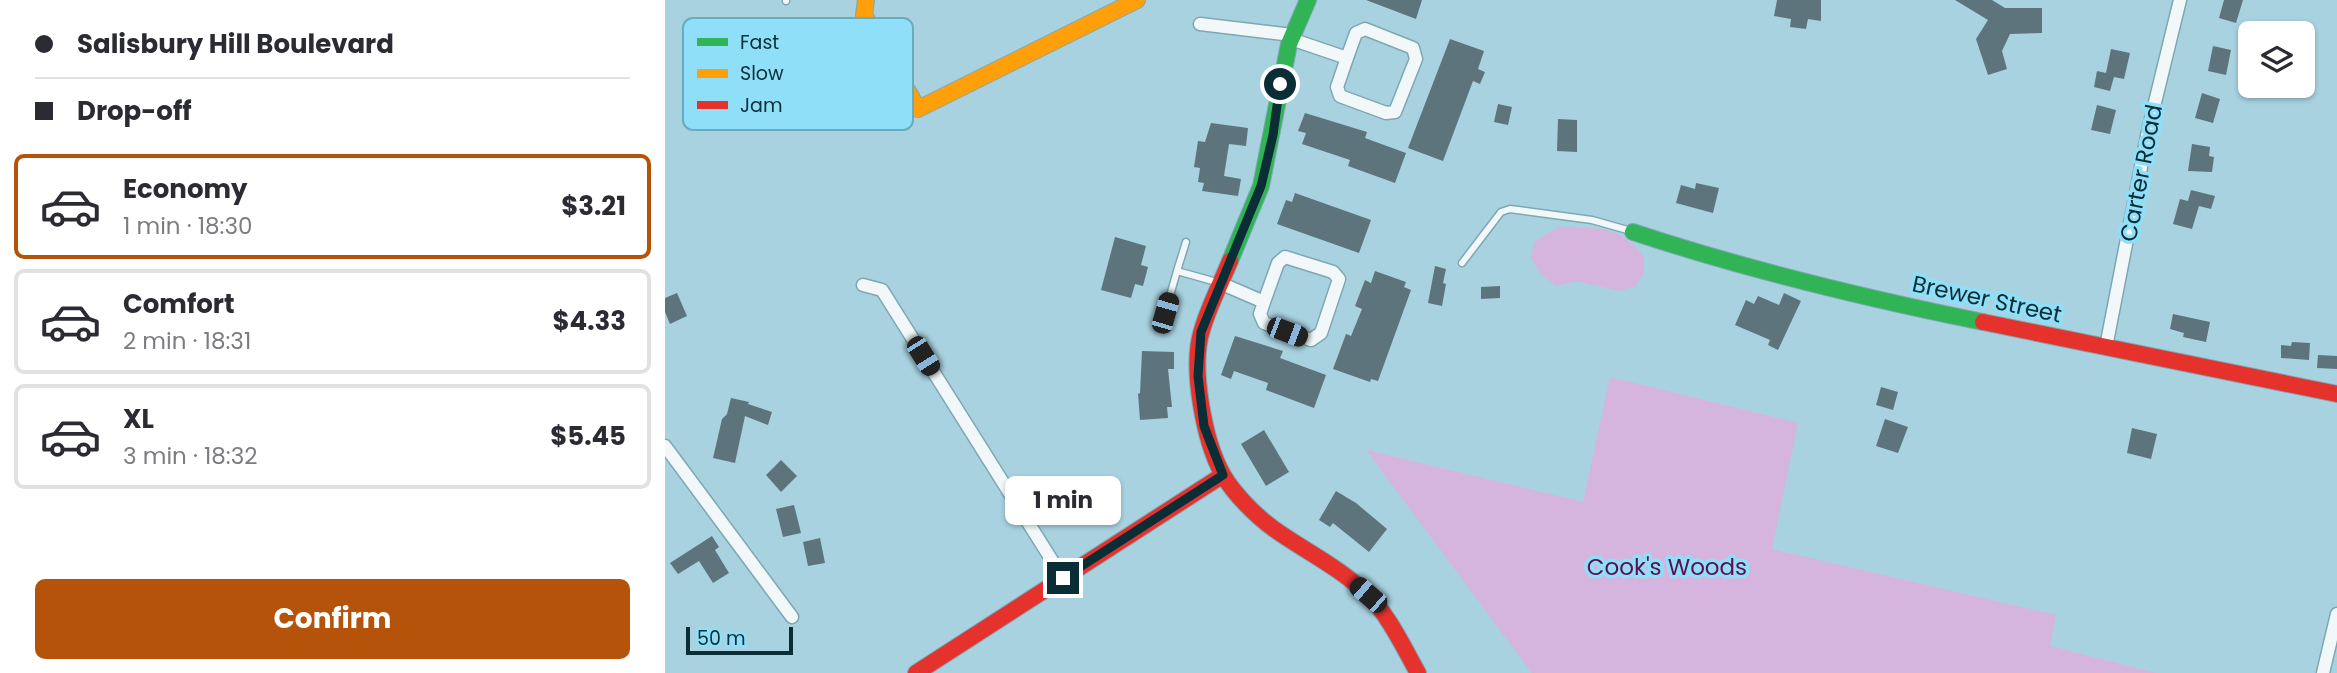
<!DOCTYPE html>
<html lang="en">
<head>
<meta charset="utf-8">
<style>
  body { margin:0; font-family:Poppins,sans-serif; background:#f7f7f7; color:#2b2b33; height:100vh; display:flex; flex-direction:column; font-size:26px; white-space:nowrap }
  * { box-sizing:border-box; margin:0 }
  p { font-size:23px; color:#7c7c81 }
  .icon { flex:none; width:38px; height:38px; fill:none; stroke:currentColor; stroke-width:2; stroke-linecap:round; stroke-linejoin:round }
  .map { position:relative; flex:1; overflow:hidden }
  .details { display:flex; flex-direction:column; background:#fff; width:665px }
  .details>* { flex:none }
  .banner { display:grid; align-content:center; height:154px; padding:0 35px; background:#fff }
  .fabs { position:absolute; left:1573px; top:21px; display:grid; gap:14px }
  .fabs a { display:grid; place-items:center; width:77px; height:77px; border-radius:10px; background:#fff; box-shadow:0 2px 5px #0004; font-size:35px }
  .scale { position:absolute; left:21px; bottom:18px; width:107px; box-sizing:border-box; padding-left:7px; border:4px solid #0a2d36; border-top:0; font-size:19px; line-height:24px; white-space:nowrap; color:#0a2d36; -webkit-text-stroke:5px #90dff8; paint-order:stroke }
  .end { position:absolute; width:32px; height:32px; margin:-16px; border:9px solid #0a2d36; background:#fff; box-shadow:0 0 0 4px #fff }
  .from { border-radius:50% }
  .bubble { position:absolute; height:49px; border-radius:10px; background:#fff; box-shadow:0 2px 5px #0004; font-size:23px; font-weight:700; line-height:49px; text-align:center }
  .car { position:absolute; width:21px; height:42px; margin:-21px -10px; border-radius:9px; box-shadow:0 0 5px 2px #0007; background:linear-gradient(#222 24%,#8ab4d8 0 40%,#222 0 76%,#8ab4d8 0 86%,#222 0) }
  .banner b { display:flex; align-items:center; gap:24px; height:66px; font-size:26px }
  .banner b+b { border-top:2px solid #e1e1e2 }
  .banner i { width:18px; height:18px; background:#2b2b33 }
  ul { padding:0; list-style:none }
  li { display:flex; align-items:center; gap:21px; height:105px; margin:0 14px 10px; padding:0 21px; border:4px solid #e1e1e2; border-radius:10px }
  li div { flex:1 }
  li b { display:block; font-size:26px }
  li em { font-style:normal; font-weight:700 }
  li.active { border-color:#b45309 }
  li>.icon { width:63px; height:63px; stroke-width:1.5 }
  .action { display:flex; gap:14px; margin-top:auto; padding:14px 35px }
  .action a { flex:1; height:80px; border-radius:10px; background:#b45309; color:#fff; font-size:28px; font-weight:700; line-height:80px; text-align:center }
  main { display:flex; flex:1; min-height:0 }
  .map>svg:first-child { display:block }
</style>
</head>
<body>
<main>
<section class="details">
<div class="banner">
<b><i class="from"></i>Salisbury Hill Boulevard</b>
<b><i></i>Drop-off</b>
</div>
<ul>
<li class="active"><svg class="icon" aria-label="car" viewBox="0 0 24 24"><path d="M5 17H2v-5l4-1 3-4h7l3 4 3 1v5h-3M9 17h6M6 11h13"/><circle cx="7" cy="17" r="2"/><circle cx="17" cy="17" r="2"/></svg><div><b>Economy</b><p>1 min · 18:30</p></div><em>$3.21</em></li>
<li><svg class="icon" aria-label="car" viewBox="0 0 24 24"><path d="M5 17H2v-5l4-1 3-4h7l3 4 3 1v5h-3M9 17h6M6 11h13"/><circle cx="7" cy="17" r="2"/><circle cx="17" cy="17" r="2"/></svg><div><b>Comfort</b><p>2 min · 18:31</p></div><em>$4.33</em></li>
<li><svg class="icon" aria-label="car" viewBox="0 0 24 24"><path d="M5 17H2v-5l4-1 3-4h7l3 4 3 1v5h-3M9 17h6M6 11h13"/><circle cx="7" cy="17" r="2"/><circle cx="17" cy="17" r="2"/></svg><div><b>XL</b><p>3 min · 18:32</p></div><em>$5.45</em></li>
</ul>
<div class="action"><a>Confirm</a></div>
</section>
<div class="map">
<svg width="1672" height="673" viewBox="0 0 1672 673">
  <rect width="100%" height="100%" fill="#a8d2e0"/>
  <!-- green -->
  <path fill="#d5b5de" d="M894,227C931,228 956,225 979,257V273L971,286L954,291L912,281L891,286L875,273L866,258L870,241Z
    M945,377L1133,423L1107,549L1391,615L1385,646L1491,673H867L701,450L918,502Z"/>
  <!-- building -->
  <path fill="#5e747c" d="M701,0H757L751,19Z
    M1112,0H1156V21L1143,19L1141,29L1125,27L1126,19L1109,16Z
    M1290,0H1327L1340,8H1377V33L1345,34L1337,51L1342,69L1323,75L1311,39L1323,20Z
    M1559,0H1578L1571,23L1554,18Z
    M785,39L819,51L813,69L820,72L815,84L808,81L778,161L743,148Z
    M1548,46L1566,50L1561,75L1543,71Z
    M1446,49L1465,53L1459,79L1449,77L1445,91L1429,87L1432,71L1441,73Z
    M1537,93L1555,99L1548,123L1530,118Z
    M833,104L847,107L843,125L829,122Z
    M1432,105L1451,110L1445,134L1426,130Z
    M640,113L702,132L700,138L741,153L730,183L683,166L685,160L637,144L641,133L633,131Z
    M893,119L912,120V152L892,151Z
    M546,123L583,128L581,146L564,144L559,176L576,179L573,196L537,191L539,183L533,182L535,168L529,167L533,141L540,142Z
    M1527,144L1545,147L1544,156L1549,157L1547,172L1523,171Z
    M1031,183L1054,188L1048,213L1011,203L1016,185L1030,189Z
    M1526,190L1550,196L1546,209L1534,206L1527,229L1508,224L1515,199L1523,201Z
    M630,193L706,220L694,253L612,224L621,200L627,202Z
    M450,237L481,246L476,265L483,267L478,286L470,284L466,298L436,290Z
    M770,266L781,269L778,283L781,284L777,306L763,303Z
    M710,271L741,282L739,287L746,290L713,381L706,379L705,382L668,369L681,334L686,336L697,309L690,306L700,280L706,283Z
    M835,286V298L816,299V287Z
    M12,293L22,316L5,324L0,312V298Z
    M1119,293L1136,301L1113,350L1103,345L1105,340L1070,325L1081,300L1089,304L1093,296L1114,305Z
    M1508,314L1545,322L1541,342L1518,337L1519,333L1505,329Z
    M570,336L618,351L615,358L661,375L649,408L601,390L603,383L569,371L566,379L556,375Z
    M1627,342L1645,343L1644,360L1616,358V345L1626,346Z
    M477,351L509,352V369H503L507,407H502L503,418L475,420L473,394L475,393Z
    M1653,355L1672,356V369L1652,368Z
    M1216,387L1233,392L1228,410L1211,405Z
    M66,398L84,402L83,404L107,412L103,425L80,416L70,463L48,458L57,419L62,414Z
    M1220,419L1243,427L1233,453L1211,446Z
    M1467,428L1492,434L1486,459L1462,453Z
    M599,430L624,472L601,486L576,444Z
    M116,460L132,476L116,492L101,475Z
    M671,491L691,503L722,529L704,552L668,523L665,527L654,520Z
    M129,505L136,533L118,537L111,509Z
    M47,536L54,547L50,550L64,573L48,583L34,561L13,574L5,563Z
    M155,538L160,563L143,566L138,542Z"/>
  <g fill="none" stroke-linecap="round" stroke-linejoin="round">
    <!-- lane casing -->
    <g stroke="#7ea7b2" stroke-width="9">
      <path id="lane" d="M121,0V1
        M797,263L836,212L845,209L927,220L966,231
        M512,271L521,242
        M500,313L512,271L555,283"/>
    </g>
    <!-- street casing -->
    <g stroke="#7ea7b2" stroke-width="15">
      <path id="street" d="M535,24L627,35
        M626,39L682,58L672,87L675,96L721,113L730,112L751,59L748,48L700,29L691,33L682,58
        M555,283L599,302L595,314L599,323L646,340L656,333L674,279L668,272L620,257L613,263L599,302
        M198,285L217,290L398,578
        M1441,347L1483,131L1515,0
        M0,446L127,617
        M1658,673L1672,614"/>
    </g>
    <!-- fast casing -->
    <g stroke="#7ea7b2" stroke-width="18">
      <path id="fast" d="M968,232C1083,270 1199,298 1318,322
        M565,261L596,186L624,44L643,0"/>
    </g>
    <!-- slow casing -->
    <g stroke="#7ea7b2" stroke-width="18">
      <path id="slow" d="M201,0L199,15L253,109L472,0"/>
    </g>
    <!-- jam casing -->
    <g stroke="#7ea7b2" stroke-width="18">
      <path id="jam" d="M565,261C556,283 544,306 537,330C525,367 539,441 558,475C569,494 591,516 609,529C640,551 672,566 701,593C723,614 738,646 753,673
        M1318,322L1672,394
        M251,673L558,475"/>
    </g>
    <!-- lane -->
    <use href="#lane" stroke="#f2f8fa" stroke-width="6"/>
    <!-- street -->
    <use href="#street" stroke="#f2f8fa" stroke-width="12"/>
    <!-- fast -->
    <use href="#fast" stroke="#30b455" stroke-width="16"/>
    <!-- slow -->
    <use href="#slow" stroke="#ff9f0a" stroke-width="16"/>
    <!-- jam -->
    <use href="#jam" stroke="#e5322d" stroke-width="16"/>
  </g>
  <g fill="none" stroke-linecap="round" stroke-linejoin="round">
    <!-- route -->
    <path stroke="#0a2d36" stroke-width="9" d="M398,578L558,475L539,426L533,376L536,332L596,186L608,135L615,84"/>
  </g>
  <g text-anchor="middle" dominant-baseline="central" stroke-width="7" stroke-linejoin="round" paint-order="stroke">
    <!-- street labels -->
    <g font-size="23" fill="#0a2d36" stroke="#90dff8">
      <text transform="translate(1476 173) rotate(-79)">Carter Road</text>
      <text transform="translate(1322 299) rotate(12)">Brewer Street</text>
    </g>
    <!-- park labels -->
    <g font-size="23" fill="#600d4d" stroke="#90dff8">
      <text x="1002" y="567">Cook's Woods</text>
    </g>
  </g>
  <!-- legend -->
  <rect x="18" y="18" width="230" height="112" rx="10" fill="#90dff8" stroke="#68aabe" stroke-width="2"/>
  <rect x="32" y="38" width="31" height="8" fill="#30b455"/>
  <rect x="32" y="69" width="31" height="9" fill="#ff9f0a"/>
  <rect x="32" y="101" width="31" height="8" fill="#e5322d"/>
  <g font-size="19" fill="#0a2d36">
    <text x="75" y="49">Fast</text>
    <text x="75" y="80">Slow</text>
    <text x="75" y="112">Jam</text>
  </g>
</svg>
<div class="fabs">
<a><svg class="icon" aria-label="layers" viewBox="0 0 24 24"><path d="M12 4l9 5-9 5-9-5zM3 14l9 5 9-5"/></svg></a>
</div>
<div class="scale">50 m</div>
<i class="end from" style="left:615px;top:84px"></i>
<i class="end" style="left:398px;top:578px"></i>
<div class="bubble" style="left:340px;top:476px;width:116px">1 min</div>
<i class="car" style="left:500px;top:313px;rotate:16deg"></i>
<i class="car" style="left:622px;top:332px;rotate:111deg"></i>
<i class="car" style="left:258px;top:356px;rotate:148deg"></i>
<i class="car" style="left:703px;top:595px;rotate:311deg"></i>
</div>
</main>
</body>
</html>
